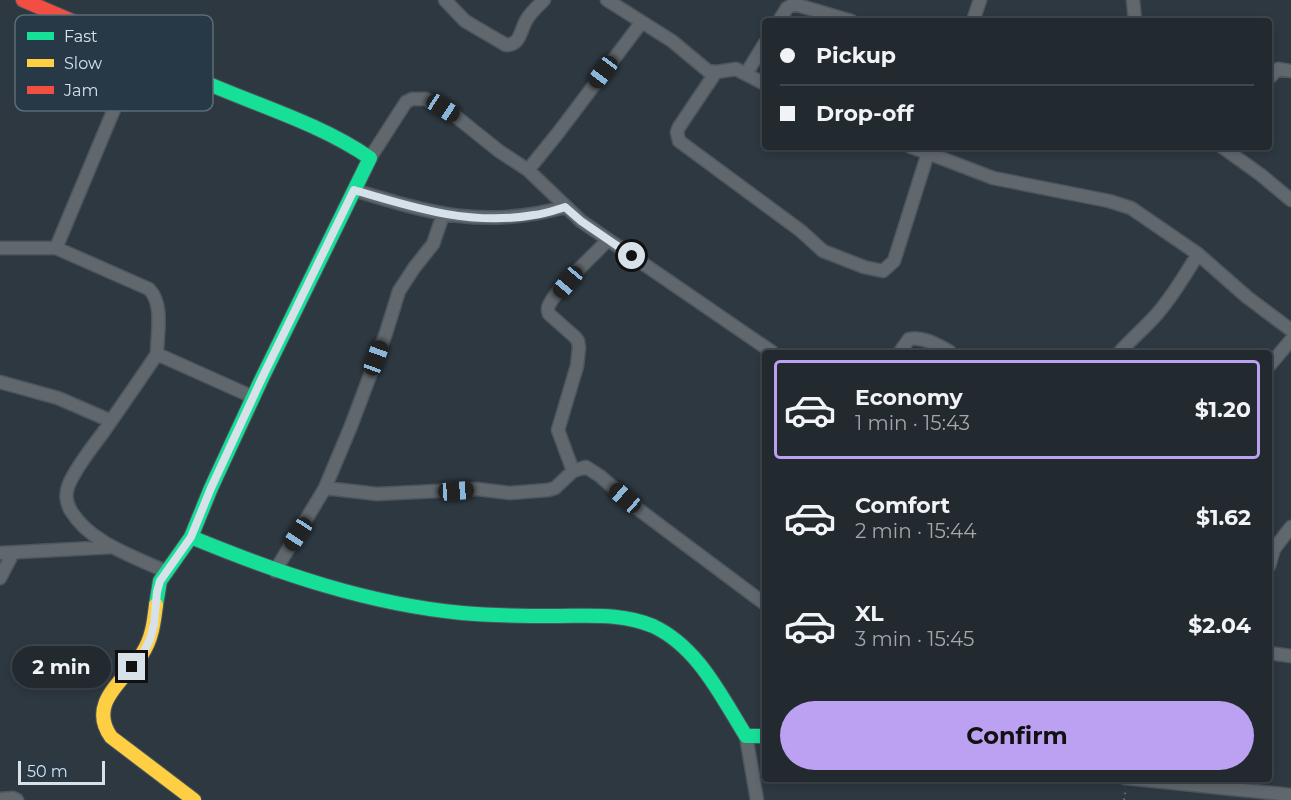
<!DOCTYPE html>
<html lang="en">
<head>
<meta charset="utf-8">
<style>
  body { margin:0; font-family:Montserrat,sans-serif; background:#2a3238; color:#f1f3f6; height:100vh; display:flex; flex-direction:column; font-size:22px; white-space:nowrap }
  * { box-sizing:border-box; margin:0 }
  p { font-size:20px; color:#a2a7ab }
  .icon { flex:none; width:33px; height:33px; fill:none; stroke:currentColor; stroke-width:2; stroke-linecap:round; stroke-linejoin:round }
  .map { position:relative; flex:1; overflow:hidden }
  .panel { position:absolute; left:762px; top:350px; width:510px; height:432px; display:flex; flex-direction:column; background:#222a30; border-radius:6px; box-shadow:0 3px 9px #0003,0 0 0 2px #3f464c }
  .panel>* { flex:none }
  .guide { position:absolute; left:762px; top:18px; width:510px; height:132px; border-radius:6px; box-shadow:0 3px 9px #0003,0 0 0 2px #3f464c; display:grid; align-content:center; height:132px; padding:0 18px; background:#222a30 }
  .scale { position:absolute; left:18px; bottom:15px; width:87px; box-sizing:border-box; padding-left:6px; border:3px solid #d6e1ea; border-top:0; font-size:16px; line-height:21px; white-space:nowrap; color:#d6e1ea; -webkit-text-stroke:4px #273947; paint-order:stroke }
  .end { position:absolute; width:27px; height:27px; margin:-14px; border:8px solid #d6e1ea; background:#111; box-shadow:0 0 0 3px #111 }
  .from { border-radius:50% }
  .bubble { position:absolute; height:42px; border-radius:21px; background:#222a30; box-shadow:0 3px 9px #0003,0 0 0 2px #3f464c; font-size:20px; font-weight:700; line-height:42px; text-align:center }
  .car { position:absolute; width:18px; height:36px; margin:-18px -9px; border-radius:8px; box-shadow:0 0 4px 2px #0007; background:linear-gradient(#222 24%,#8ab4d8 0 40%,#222 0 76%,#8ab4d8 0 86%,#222 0) }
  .guide b { display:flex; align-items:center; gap:21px; height:57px; font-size:22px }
  .guide b+b { border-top:2px solid #3f464c }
  .guide i { width:15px; height:15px; background:#f1f3f6 }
  ul { padding:10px 0 0; list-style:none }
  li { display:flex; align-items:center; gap:18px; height:99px; margin:0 12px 9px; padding:0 6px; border:3px solid transparent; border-radius:6px }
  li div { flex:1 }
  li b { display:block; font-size:22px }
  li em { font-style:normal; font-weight:700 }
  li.active { border-color:#bca0f2 }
  li>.icon { width:54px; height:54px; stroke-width:1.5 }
  .primary-button { display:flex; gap:12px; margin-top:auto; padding:12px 18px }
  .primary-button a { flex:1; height:69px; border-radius:36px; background:#bca0f2; color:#111; font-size:24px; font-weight:700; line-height:69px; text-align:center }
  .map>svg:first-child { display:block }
</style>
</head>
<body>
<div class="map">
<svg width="1291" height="800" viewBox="0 0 1291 800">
  <rect width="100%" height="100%" fill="#2e3840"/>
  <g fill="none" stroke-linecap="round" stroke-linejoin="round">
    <!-- street casing -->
    <g stroke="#4d565d" stroke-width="15">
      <path id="street" d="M445,0L465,21L506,45C521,45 520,30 527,19C531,12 538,6 544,0
        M607,0L672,41L708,71L716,72L736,69L765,84
        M1133,0L1135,21
        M779,21L787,8L794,4L851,21
        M973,21L980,0
        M716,72L679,127L677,132L679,141L801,231L823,251L864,267L883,271L894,261L928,153L911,147
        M746,74L765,43
        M1269,78L1278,69L1291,71
        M1222,147L1261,175L1291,200
        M930,148L928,153L993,178L1109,201L1131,208L1198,254L1247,297L1291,330
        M370,158L406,102L412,99H426L454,115L499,151L528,170L581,221L772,352
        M528,170L558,133L641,23
        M354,190C433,214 483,229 565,207
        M0,248H56L149,289C164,304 157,334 157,354
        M56,248L138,52
        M900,352L909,339C923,336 938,345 950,352
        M1120,352C1132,338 1145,328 1157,314C1173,296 1185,275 1198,254
        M1269,366L1291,340
        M0,382L58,398L111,421
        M573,471L558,430L577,366L579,348L578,341L575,337L549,314C548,310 547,309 549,305C556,289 595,254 608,240
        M325,488L351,426L386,333L399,291L414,268L433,244L443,215
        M0,553L113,547
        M1269,566L1274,549L1291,527
        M275,571L325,488L377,494L477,489L510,493L548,490L555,488L573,471L586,467L600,476L638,509L682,542L765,604
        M167,572C135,557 90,543 71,511C66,503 65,493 69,484C77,466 90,450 102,434C120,408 139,381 157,354L253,397
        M0,578L13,553
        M1269,653L1291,656
        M746,736L757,800
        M1125,778L1291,795
        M0,799L13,798L17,800"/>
    </g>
    <!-- fast casing -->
    <g stroke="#4d565d" stroke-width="16">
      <path id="fast" d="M191,537C278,573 368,604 462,613C494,616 526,616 558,616C590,616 623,613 653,626C698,647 721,696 746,736H765
        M156,605L160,581L191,537L211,488L262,378L370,158C315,120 245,102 184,73"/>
    </g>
    <!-- slow casing -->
    <g stroke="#4d565d" stroke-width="16">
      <path id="slow" d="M156,605C154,622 152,639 142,654C124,681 87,703 111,737L194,800"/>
    </g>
    <!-- jam casing -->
    <g stroke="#4d565d" stroke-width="16">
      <path id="jam" d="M23,0L95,31L184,73"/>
    </g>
    <!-- path -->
    <path stroke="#686f75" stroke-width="2" stroke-dasharray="1.5 4.5" stroke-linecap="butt" d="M1124,800L1126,788"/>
    <!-- street -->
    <use href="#street" stroke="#60686e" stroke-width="12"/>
    <!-- fast -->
    <use href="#fast" stroke="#16e098" stroke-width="14"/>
    <!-- slow -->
    <use href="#slow" stroke="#ffcf43" stroke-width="14"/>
    <!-- jam -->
    <use href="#jam" stroke="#f24e42" stroke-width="14"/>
  </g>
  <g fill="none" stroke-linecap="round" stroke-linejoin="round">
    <!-- route -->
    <path stroke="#d6e1ea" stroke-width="8" d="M132,667L143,654L150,639L154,624L157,592L160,581L191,537L211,488L262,378L354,190C414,208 471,226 534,215C545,214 555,210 565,207L581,221L632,256"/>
  </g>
  <!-- legend -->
  <rect x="15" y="15" width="198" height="96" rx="9" fill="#273947" stroke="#5c6b78" stroke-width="1.5"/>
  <rect x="27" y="32" width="27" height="8" fill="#16e098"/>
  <rect x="27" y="59" width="27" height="8" fill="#ffcf43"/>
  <rect x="27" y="86" width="27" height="8" fill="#f24e42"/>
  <g font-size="16" fill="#d6e1ea">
    <text x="64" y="42">Fast</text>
    <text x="64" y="69">Slow</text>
    <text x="64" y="96">Jam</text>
  </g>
</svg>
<div class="scale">50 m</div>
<i class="end from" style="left:632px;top:256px"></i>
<i class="end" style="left:132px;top:667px"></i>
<div class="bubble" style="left:12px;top:646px;width:99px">2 min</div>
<i class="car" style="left:603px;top:72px;rotate:217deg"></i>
<i class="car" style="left:443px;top:108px;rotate:123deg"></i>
<i class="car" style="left:568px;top:282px;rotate:220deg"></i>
<i class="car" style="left:376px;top:358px;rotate:20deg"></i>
<i class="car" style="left:456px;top:491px;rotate:86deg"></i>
<i class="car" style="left:625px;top:498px;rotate:311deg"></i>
<i class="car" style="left:298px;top:534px;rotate:213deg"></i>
<div class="guide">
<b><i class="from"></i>Pickup</b>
<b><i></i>Drop-off</b>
</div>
<section class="panel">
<ul>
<li class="active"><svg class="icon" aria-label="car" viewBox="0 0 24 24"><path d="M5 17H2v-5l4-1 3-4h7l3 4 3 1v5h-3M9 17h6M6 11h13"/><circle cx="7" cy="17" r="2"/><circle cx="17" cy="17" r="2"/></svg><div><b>Economy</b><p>1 min · 15:43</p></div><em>$1.20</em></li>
<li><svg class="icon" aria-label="car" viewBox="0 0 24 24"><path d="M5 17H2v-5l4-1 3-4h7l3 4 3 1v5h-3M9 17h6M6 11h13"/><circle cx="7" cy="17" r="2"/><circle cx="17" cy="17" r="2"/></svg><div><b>Comfort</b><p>2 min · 15:44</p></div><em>$1.62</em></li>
<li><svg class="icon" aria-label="car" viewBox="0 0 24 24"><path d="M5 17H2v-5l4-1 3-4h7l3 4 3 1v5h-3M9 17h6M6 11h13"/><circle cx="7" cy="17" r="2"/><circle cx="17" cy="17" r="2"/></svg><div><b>XL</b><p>3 min · 15:45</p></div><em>$2.04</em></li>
</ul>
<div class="primary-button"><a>Confirm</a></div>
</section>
</div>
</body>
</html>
